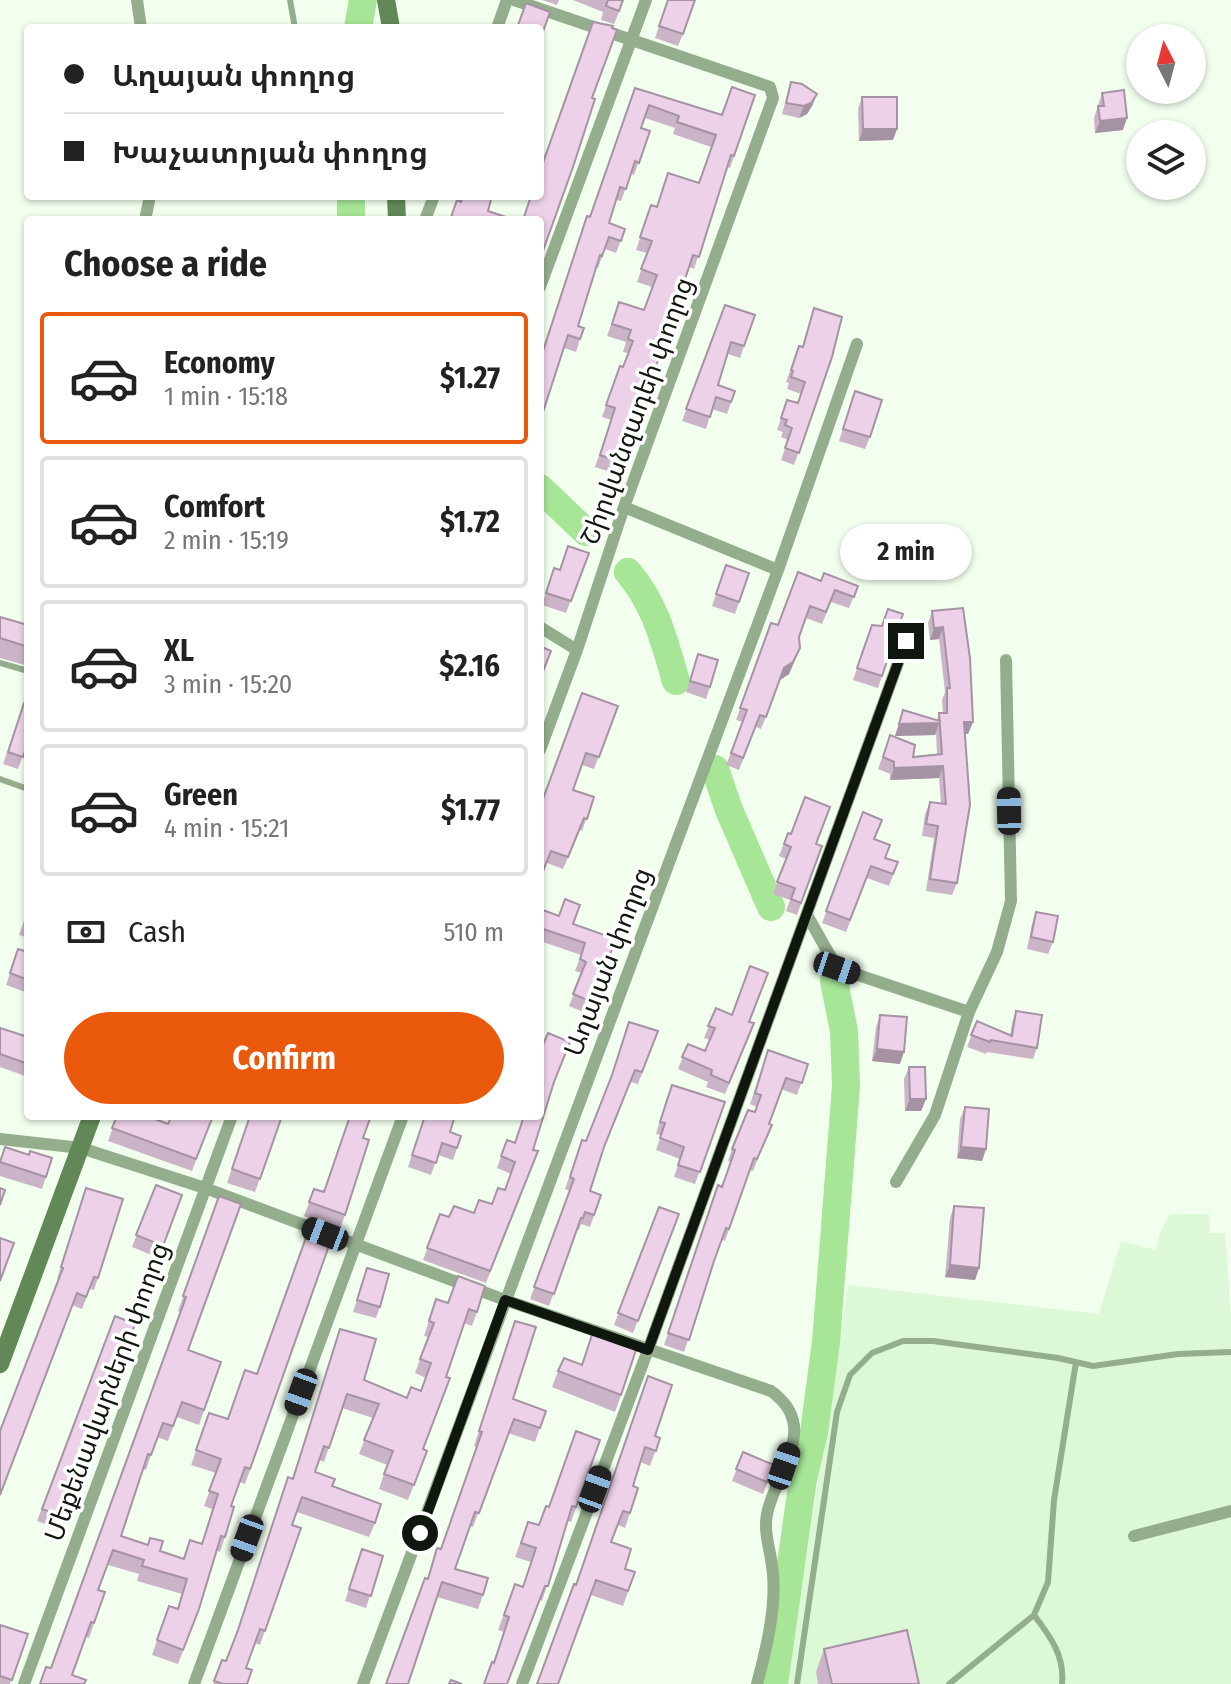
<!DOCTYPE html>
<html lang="en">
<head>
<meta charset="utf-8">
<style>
  body { margin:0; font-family:"Fira Sans Condensed","Noto Sans Armenian",sans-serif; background:#f2f2f2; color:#222; height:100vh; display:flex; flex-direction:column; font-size:30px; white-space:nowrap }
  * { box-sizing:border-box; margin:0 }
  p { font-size:26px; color:#767676 }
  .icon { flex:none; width:44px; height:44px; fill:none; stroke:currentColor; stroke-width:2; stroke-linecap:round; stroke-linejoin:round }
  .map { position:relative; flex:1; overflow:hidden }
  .sheet { position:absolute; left:24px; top:216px; width:520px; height:904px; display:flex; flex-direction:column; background:#fff; border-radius:8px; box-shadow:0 2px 6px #0004 }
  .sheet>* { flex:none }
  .guide { position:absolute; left:24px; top:24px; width:520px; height:176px; border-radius:8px; box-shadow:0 2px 6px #0004; display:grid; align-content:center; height:176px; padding:0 40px; background:#fff }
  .needle { width:52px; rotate:354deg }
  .controls { position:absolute; left:1126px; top:24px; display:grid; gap:16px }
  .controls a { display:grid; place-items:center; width:80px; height:80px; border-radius:50%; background:#fff; box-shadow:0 2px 6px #0004; font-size:40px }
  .end { position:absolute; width:36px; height:36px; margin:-18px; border:10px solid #10170e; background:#fff; box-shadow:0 0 0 4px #fff }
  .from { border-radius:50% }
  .bubble { position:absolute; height:56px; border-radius:28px; background:#fff; box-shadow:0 2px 6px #0004; font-size:26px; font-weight:700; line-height:56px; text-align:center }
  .car { position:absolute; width:24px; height:48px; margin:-24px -12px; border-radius:10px; box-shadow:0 0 6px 2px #0007; background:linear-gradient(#222 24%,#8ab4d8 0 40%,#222 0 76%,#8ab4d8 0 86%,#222 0) }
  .guide b { display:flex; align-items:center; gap:28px; height:76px; font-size:30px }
  .guide b+b { border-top:2px solid #e0e0e0 }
  .guide i { width:20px; height:20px; background:#222 }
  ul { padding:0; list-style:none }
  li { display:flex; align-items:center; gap:24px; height:132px; margin:0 16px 12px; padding:0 24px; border:4px solid #e0e0e0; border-radius:8px }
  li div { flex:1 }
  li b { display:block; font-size:30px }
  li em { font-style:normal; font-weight:700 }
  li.active { border-color:#ea580c }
  li>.icon { width:72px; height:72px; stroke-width:1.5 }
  h2 { padding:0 40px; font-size:36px; line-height:96px }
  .pay { display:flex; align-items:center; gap:20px; height:88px; padding:0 40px; font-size:30px }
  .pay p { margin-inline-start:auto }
  .button { display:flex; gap:16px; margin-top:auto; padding:16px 40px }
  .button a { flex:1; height:92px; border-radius:48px; background:#ea580c; color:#fff; font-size:32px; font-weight:700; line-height:92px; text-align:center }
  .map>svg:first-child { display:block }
</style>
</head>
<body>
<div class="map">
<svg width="1231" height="1684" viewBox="0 0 1231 1684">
  <rect width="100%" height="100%" fill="#f2ffef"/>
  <!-- built -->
  <path fill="#ddf8d6" d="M1170,1214H1209L1210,1233H1225L1231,1319V1684H787L848,1285L1099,1314L1121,1241L1156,1250L1160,1232Z"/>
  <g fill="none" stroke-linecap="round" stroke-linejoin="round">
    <!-- river -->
    <path stroke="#a7e697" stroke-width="28" d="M358,28L363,0
      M351,196V220
      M540,488L586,532
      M628,572C656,605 664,641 676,681
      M715,769L729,810L771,907
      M774,1684L803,1479L814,1432L826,1342L846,1086L844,1031L834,981"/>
    <!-- lane -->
    <path stroke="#94ae8d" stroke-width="6" d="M290,0L295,28
      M0,663L28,671
      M0,779L28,789
      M1034,1615C1050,1636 1065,1656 1062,1684
      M797,1684L837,1412L850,1375L872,1353L903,1341H933L1058,1358L1093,1366L1178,1354L1231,1352
      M949,1684L1034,1615L1048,1582L1054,1500L1076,1362"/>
    <!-- street -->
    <path stroke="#94ae8d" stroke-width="12" d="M137,0L141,28
      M514,0L770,87L773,98L624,507L577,650L540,750
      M497,28L507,0
      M145,220L150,196
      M425,220L434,196
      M540,287L646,0
      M624,507L778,570
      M540,627L577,650
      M807,915L837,968L969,1012
      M0,1139L81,1148L205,1188L505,1300L771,1391C783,1400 792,1410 794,1426C797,1453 772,1487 767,1514C763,1534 772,1554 773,1575C776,1610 766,1650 757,1684
      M896,1182L935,1115L969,1012L997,952L1011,901L1006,660
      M1134,1536L1231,1511
      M24,1684L232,1116
      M194,1684L403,1116
      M363,1684L778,570L857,344
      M522,1684L648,1350L906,641"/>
    <!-- secondary -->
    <path stroke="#628858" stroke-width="18" d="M386,0L391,28
      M396,196L397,220
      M0,1364L92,1116"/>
  </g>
  <!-- wall -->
  <path fill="#cbb4c8" d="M542,0H559L557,5Z
    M573,0H624L614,24L601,20L603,12Z
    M668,0L683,34L678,46L655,38Z
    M791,82L817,94L812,106L807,114L799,118L782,114Z
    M635,88L722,115L755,95L730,168L727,167L694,269L689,267L660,355L616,474L595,467L611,420L602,417L620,366L623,367L628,353L623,352L626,342L607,336L619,302L644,310L652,287L637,282L647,253L636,250L651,205L656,207L699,183L711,147L673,134L675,128L645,118L641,128L650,131L634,175L631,174L621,201L616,200L609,223L625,229L616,253L605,249L598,268H596L578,326L580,339L576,352L564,348L540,422V353H542Z
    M1102,93L1123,130L1095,133L1094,118Z
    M862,97L897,129L893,140L859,141L858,109Z
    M725,305L744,346L740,358L728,354L718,385L735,391L727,414L712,409L706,429L682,421Z
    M814,308L832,357L794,465L781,460L788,440L781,437L783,432L777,430L787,400L798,403L801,394L787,389L789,383L786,382L799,346L802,347Z
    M855,391L870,437L865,449L839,441Z
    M589,553L566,613L542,605L554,568L559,570Z
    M726,565L749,573L735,614L712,606Z
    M821,581L858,586L849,608L831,602L822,624L806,618L799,637L795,660L789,674L780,680L761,729L756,727L739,770L726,765L743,722L736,720L771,623L778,625Z
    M963,608L973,722L968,734H965L957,883L952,895L926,891L934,838L922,836L925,814L930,802L941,803L939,778L890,780V774L878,769L890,735L913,757L937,754L936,733L935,735L895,736L903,710L937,720L939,713H943L942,700L945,692L939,639L930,640L928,623L932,611Z
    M903,614L878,688L853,680L872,625L882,626Z
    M0,617L28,625V666L0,658Z
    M698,654L710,687L706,699L686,692Z
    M24,703L28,741L18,769L3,764Z
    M618,706L594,769L582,765L573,790L594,797L582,831L580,830L563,869L547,863L540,807Z
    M863,812L874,839L885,858L898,862L889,886L867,878L846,932L822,923Z
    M788,833L822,846L797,915L786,911L790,900L773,894L786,859L779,856Z
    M28,909V938L19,935Z
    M540,909L573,924L616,939L588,1014L569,1006L582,973L575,971L581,955L540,941Z
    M1036,912L1053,942L1048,954L1027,949L1032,924Z
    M18,949L28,952V993L6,985Z
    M716,1008L749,1022L750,1035L725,1094L706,1087L708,1082L678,1069L688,1044L705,1051L710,1040L704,1038Z
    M1016,1011L1037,1048L1033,1059L987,1052L986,1054L967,1047L977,1021L1010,1035L1012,1023Z
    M880,1015L900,1064L872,1061L876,1027Z
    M0,1028L28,1037V1077L0,1067Z
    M658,1031L638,1084L631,1082L602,1152L590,1191L601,1195L590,1227L581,1224L579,1230H577L549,1306L530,1299L570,1191L565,1189L578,1151Z
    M768,1050L808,1064L797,1095L781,1089L769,1124L772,1125L753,1171L750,1170L725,1241L722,1240L713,1264L684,1352L664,1345L718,1185L722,1187L731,1162L728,1161L732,1149L757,1107L750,1104Z
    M540,1052L552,1087L533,1150L538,1151L486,1283L423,1260L440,1214L449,1217L474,1213L492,1204L505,1190L511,1174L497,1168L507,1140L515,1143L540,1116Z
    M909,1067L926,1099L921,1111H905L904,1079Z
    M667,1097L725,1102L695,1184L674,1177L680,1159L656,1150L661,1135L656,1134Z
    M965,1107L986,1149L982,1161L957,1158L960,1119Z
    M117,1116L168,1124L213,1116L192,1171L108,1141Z
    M250,1116H282L255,1192L227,1183Z
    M425,1116L450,1132L461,1136L453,1160L438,1155L431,1175L408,1167Z
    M363,1138L345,1215L340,1229L304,1216L314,1189L324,1192Z
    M29,1155L52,1158L42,1189L0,1176V1161Z
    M156,1185L163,1246L159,1258L132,1247Z
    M219,1196L188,1350L221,1362L199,1425L177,1417L168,1441L157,1437L146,1470L143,1469L121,1536L160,1551L183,1558L190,1540L202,1544L212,1509L204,1506L216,1473L191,1465L209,1413L228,1419L257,1374L331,1240L245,1484L240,1482L231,1506L225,1537L220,1552L216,1550L199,1609L178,1664L152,1655L169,1606L177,1609L182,1594L137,1581L139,1574L108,1565L99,1590L105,1592L89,1638L86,1637L72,1675L51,1668L180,1312L178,1311Z
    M82,1200L98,1278L94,1290L90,1289L82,1309L72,1305L0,1496V1431L59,1279H57Z
    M954,1206L979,1268L975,1280L945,1277L950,1218Z
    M659,1207L679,1214L633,1333L614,1325Z
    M367,1268L380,1307L376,1318L353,1312Z
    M458,1276L477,1312L472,1326L464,1323L423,1449L427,1451L408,1500L379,1489L387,1465L359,1454L373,1418L342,1408L324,1462L319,1460L315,1472L375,1523L369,1537L297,1512L292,1525L301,1528L260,1645L255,1643L246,1668L247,1684H213L222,1660L226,1661L235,1637L292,1479L340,1329L364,1380L407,1398L421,1391L426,1378L415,1373L428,1337L424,1336L436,1299L448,1303Z
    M115,1316L135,1324L60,1529L37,1521Z
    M510,1335L513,1399L546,1411L535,1442L508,1433L473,1527L470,1526L455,1569L483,1595L478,1609L437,1597L427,1579L437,1548L441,1549L476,1447L474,1446Z
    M558,1371L621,1395L615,1412L552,1387Z
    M648,1376L655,1436L660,1438L650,1466L640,1462L633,1486L630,1513L625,1528L618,1525L611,1542L625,1569L635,1572L623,1606L591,1595L576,1584Z
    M600,1440L571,1522L568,1521L542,1601L540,1600L493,1663L504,1632L498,1630L515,1584L523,1587L531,1562L515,1557L528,1522L539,1525L549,1507Z
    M743,1452L774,1465L763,1494L732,1481Z
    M362,1549L383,1556L366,1608L345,1601Z
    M0,1625L28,1634L10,1684H0Z
    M824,1649L919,1684H818L816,1672Z"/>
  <!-- shaded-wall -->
  <path fill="#a592a3" d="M817,94L812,106L807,114L799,118L804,106Z
    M1127,118L1123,130L1095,133L1100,121Z
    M863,129H897L893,140L859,141Z
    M943,627L939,639L930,640L934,628Z
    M800,648L789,674L780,680L761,729L784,668Z
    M964,722H973L968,734H960Z
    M939,723L935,735L895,736L899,724Z
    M943,766L939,778L890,780L894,768Z
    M877,1049L904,1052L900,1064L872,1061Z
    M910,1099H926L921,1111H905Z
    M961,1147L986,1149L982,1161L957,1158Z
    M950,1265L979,1268L975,1280L945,1277Z"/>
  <!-- building -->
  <path fill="#ecd1e9" stroke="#a592a3" stroke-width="2" d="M608,0H623L619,11L606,6Z
    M668,0H695L683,34L659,26Z
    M526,3L550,12L540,40V28H517Z
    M593,22L613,26L612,28L617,30L592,98L595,99L573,167L540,259V220H523L531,196H540V171Z
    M791,82L802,84L817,94L811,103L804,106L786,103Z
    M732,87L755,95L734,156L731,155L699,257L693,255L660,355L621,462L600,455L615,408L606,405L620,366L623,367L633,341L628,339L631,330L612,324L619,302L644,310L657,275L641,269L652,241L640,237L651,205L657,207L668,173L699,183L716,135L677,122L679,116L649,105L641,128L650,131L639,163L635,161L626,189L620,187L609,223L625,229L621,241L609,237L602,256L600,255L578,326L584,328L580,339L568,335L542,415H540V353L542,354L587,216L590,217L635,88L722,115Z
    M1124,90L1127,118L1100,121L1098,106H1104L1102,93Z
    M862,97H897V129H863Z
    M463,196H492L488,211L515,220H450L457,200L461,202Z
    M725,305L755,315L744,346L731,342L718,385L735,391L731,402L716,397L710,417L686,409Z
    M814,308L842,317L832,357L799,453L785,448L792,428L785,425L787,420L781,418L787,400L798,403L805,382L791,377L793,371L791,370L799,346L803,347Z
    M855,391L882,400L870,437L843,429Z
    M568,546L589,553L571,601L546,593L554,568L560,570Z
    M726,565L749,573L739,602L716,594Z
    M798,572L821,581L824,573L858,586L854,597L835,590L826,612L810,606L799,637L800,648L793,662L784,668L766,717L760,715L743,758L731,753L747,710L740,708L771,623L778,625Z
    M963,608L970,658L973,722H964L970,805L957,883L930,879L938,826L926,824L930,802L946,804L943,766L894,768V762L883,757L890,735L915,745L913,757L942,754L939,713H947V688H950L943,627L934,628L932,611Z
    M888,609L903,614L882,676L857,668L872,625L882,626Z
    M0,617L28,625V647L0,638Z
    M540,646L551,651L540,679Z
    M698,654L718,660L710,687L690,681Z
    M582,693L618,706L599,757L586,753L573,790L594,797L587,819L584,818L568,857L551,851L540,879V807Z
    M24,703L28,704V741L23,757L8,752Z
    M903,710L940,721L939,723L899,724Z
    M805,797L830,807L816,844L822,846L801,903L791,899L795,888L777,882L791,847L784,844L788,833L791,834Z
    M863,812L882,820L874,839L890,845L885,858L898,862L893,874L871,866L850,920L826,911Z
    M565,899L580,905L573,924L616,939L592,1002L573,994L586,962L580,959L585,943L540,928V909L559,916Z
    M1036,912L1058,916L1053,942L1031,937Z
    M18,949L28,952V980L10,973Z
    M750,966L768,973L749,1022L754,1023L729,1083L711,1075L712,1070L682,1057L688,1044L705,1051L715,1028L708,1026L716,1008L732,1015Z
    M1016,1011L1042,1015L1037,1048L991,1040L990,1042L971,1035L977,1021L1012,1036Z
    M880,1015L907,1017L904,1052L877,1049Z
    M629,1022L658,1031L642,1072L635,1070L604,1147L590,1191L601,1195L594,1215L585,1212L583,1218H581L554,1294L534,1287L574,1179L570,1177L582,1140L586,1141L612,1075Z
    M0,1028L28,1037V1064L0,1054Z
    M548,1033L570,1042L554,1082L533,1150L538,1151L490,1271L427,1248L440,1214L449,1217L454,1206L474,1213L479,1200L492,1204L498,1188L505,1190L515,1162L501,1156L507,1140L515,1143L524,1116H540V1070L543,1062L540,1061V1052Z
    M768,1050L808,1064L802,1083L786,1078L769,1124L772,1125L757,1159L754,1158L729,1229L726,1228L714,1261L689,1340L668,1333L718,1185L722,1187L735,1150L732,1149L748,1110L755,1112L761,1095L755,1093Z
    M909,1067H925L926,1099H910Z
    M672,1085L725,1102L700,1172L678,1165L684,1147L660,1138L665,1123L660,1122Z
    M965,1107L989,1109L986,1149L961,1147Z
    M117,1116H147L168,1124L172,1116H213L196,1159L112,1128Z
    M250,1116H282L260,1179L232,1169Z
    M350,1116H371L363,1138L369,1140L345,1215L309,1202L314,1189L324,1192Z
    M425,1116H455L450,1132L461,1136L457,1148L442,1143L436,1163L412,1155Z
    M5,1147L29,1155L30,1151L52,1158L46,1177L0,1162Z
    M156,1185L182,1195L163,1246L136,1235Z
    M0,1188L5,1190L0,1205Z
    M86,1188L123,1199L98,1278L94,1277L86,1297L77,1293L0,1495V1431L63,1268L61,1267Z
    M219,1196L241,1204L188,1350L221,1362L204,1410L182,1402L173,1426L163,1423L151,1455L148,1454L121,1536L148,1545L150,1538L163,1541L160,1551L184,1559L190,1540L202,1544L218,1494L209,1491L221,1459L196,1450L209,1413L228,1419L245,1370L257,1374L308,1232L331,1240L250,1469L245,1467L231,1506L234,1507L225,1537L221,1536L199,1609L183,1650L157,1640L169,1606L178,1609L187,1579L142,1566L144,1560L113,1550L98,1590L105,1592L94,1623L91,1622L72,1675L86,1680L84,1684H40L46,1667L51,1668L186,1297L183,1296Z
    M954,1206L984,1208L979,1268L950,1265Z
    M659,1207L679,1214L638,1321L618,1313Z
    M0,1238L14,1243L0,1281Z
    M367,1268L389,1274L380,1307L357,1300Z
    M458,1276L485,1286L477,1312L469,1309L446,1377L450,1378L423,1449L427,1451L414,1485L384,1474L393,1451L364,1440L379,1404L347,1394L329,1448L324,1446L315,1472L335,1479L332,1486L381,1504L375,1523L302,1497L292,1525L301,1528L265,1631L260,1629L246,1668L252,1670L247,1684H223L214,1681L222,1660L226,1661L238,1630L288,1477L293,1479L340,1329L376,1339L364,1380L407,1398L411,1387L421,1391L431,1363L420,1359L434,1323L429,1321L436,1299L448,1303Z
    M115,1316L135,1324L64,1517L42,1509Z
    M515,1321L536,1327L513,1399L546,1411L540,1428L514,1419L479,1513L475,1512L455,1569L488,1578L483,1595L442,1582L408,1684H386L425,1578L428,1579L437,1548L441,1549L482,1432L479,1431Z
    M594,1329L638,1344L621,1395L558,1371L564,1358L582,1365Z
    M648,1376L672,1385L655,1436L660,1438L656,1451L645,1447L633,1486L638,1488L630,1513L623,1511L611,1542L631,1549L625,1569L635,1572L628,1591L596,1580L558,1684H537L574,1584L576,1585Z
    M576,1431L600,1440L576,1507L572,1506L548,1586H545L507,1684H484L492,1662L494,1663L509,1617L504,1615L515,1584L523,1587L536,1548L521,1543L528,1522L539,1525L546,1506L549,1507Z
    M743,1452L774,1465L767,1482L736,1469Z
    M362,1549L383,1556L371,1596L349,1589Z
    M0,1625L28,1634L12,1680L0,1676Z
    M907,1630L919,1684H832L824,1649Z
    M451,1680L462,1684H449Z"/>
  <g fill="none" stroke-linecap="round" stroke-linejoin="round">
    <!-- route -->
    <path stroke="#10170e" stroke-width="10" d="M420,1533L505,1300L648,1350L906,641"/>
  </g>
  <g text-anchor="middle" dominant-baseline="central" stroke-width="7" stroke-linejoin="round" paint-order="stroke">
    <!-- street labels -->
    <g font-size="26" fill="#10170e" stroke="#fff">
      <text transform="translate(637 411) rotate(-70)">Շիրվանզադեի փողոց</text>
      <text transform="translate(608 962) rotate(-69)">Աղայան փողոց</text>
      <text transform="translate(107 1392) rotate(-70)">Մեքենավարների փողոց</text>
    </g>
  </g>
</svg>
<div class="controls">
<a><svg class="needle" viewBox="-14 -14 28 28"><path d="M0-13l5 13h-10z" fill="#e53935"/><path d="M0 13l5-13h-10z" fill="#767676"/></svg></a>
<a><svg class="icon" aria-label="layers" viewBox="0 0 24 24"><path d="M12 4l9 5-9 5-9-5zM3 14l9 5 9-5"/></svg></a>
</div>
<i class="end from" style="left:420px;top:1533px"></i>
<i class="end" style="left:906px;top:641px"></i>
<div class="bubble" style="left:840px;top:524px;width:132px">2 min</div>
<i class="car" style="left:1009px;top:811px;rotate:359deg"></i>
<i class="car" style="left:837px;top:968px;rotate:109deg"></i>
<i class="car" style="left:325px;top:1234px;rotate:291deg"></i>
<i class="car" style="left:301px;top:1392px;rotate:200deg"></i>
<i class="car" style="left:784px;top:1466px;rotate:19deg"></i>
<i class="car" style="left:595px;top:1489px;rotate:20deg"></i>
<i class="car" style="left:247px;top:1538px;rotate:200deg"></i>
<div class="guide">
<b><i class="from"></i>Աղայան փողոց</b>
<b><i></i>Խաչատրյան փողոց</b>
</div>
<section class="sheet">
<h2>Choose a ride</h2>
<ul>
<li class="active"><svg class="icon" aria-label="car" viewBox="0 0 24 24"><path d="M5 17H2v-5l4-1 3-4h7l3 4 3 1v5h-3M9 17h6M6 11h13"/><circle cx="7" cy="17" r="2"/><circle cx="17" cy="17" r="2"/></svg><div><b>Economy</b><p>1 min · 15:18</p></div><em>$1.27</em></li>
<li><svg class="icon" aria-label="car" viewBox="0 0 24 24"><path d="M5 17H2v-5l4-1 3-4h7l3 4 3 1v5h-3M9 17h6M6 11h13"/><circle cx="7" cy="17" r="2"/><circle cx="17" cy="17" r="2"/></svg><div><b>Comfort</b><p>2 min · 15:19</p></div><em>$1.72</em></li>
<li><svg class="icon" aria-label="car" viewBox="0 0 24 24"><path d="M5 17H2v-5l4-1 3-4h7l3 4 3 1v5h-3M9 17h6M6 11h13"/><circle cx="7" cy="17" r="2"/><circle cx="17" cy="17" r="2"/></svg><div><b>XL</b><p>3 min · 15:20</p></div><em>$2.16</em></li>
<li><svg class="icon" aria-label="car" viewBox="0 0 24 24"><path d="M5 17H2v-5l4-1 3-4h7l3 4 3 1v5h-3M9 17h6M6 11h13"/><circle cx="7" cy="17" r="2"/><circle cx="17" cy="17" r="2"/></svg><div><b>Green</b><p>4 min · 15:21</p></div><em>$1.77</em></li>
</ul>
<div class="pay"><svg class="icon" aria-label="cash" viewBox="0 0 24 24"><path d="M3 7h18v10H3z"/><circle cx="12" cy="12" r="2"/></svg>Cash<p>510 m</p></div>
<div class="button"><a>Confirm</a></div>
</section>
</div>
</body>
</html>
